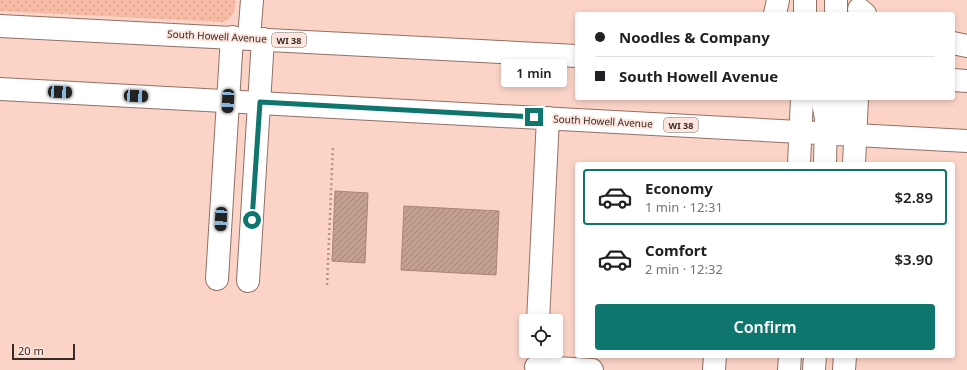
<!DOCTYPE html>
<html lang="en">
<head>
<meta charset="utf-8">
<style>
  body { margin:0; font-family:"Noto Sans",sans-serif; background:#f6f6f6; color:#202124; height:100vh; display:flex; flex-direction:column; font-size:15px; white-space:nowrap }
  * { box-sizing:border-box; margin:0 }
  p { font-size:13px; color:#757577 }
  .icon { flex:none; width:22px; height:22px; fill:none; stroke:currentColor; stroke-width:2; stroke-linecap:round; stroke-linejoin:round }
  .map { position:relative; flex:1; overflow:hidden }
  .drawer { position:absolute; left:575px; top:162px; width:380px; height:196px; display:flex; flex-direction:column; background:#fff; border-radius:4px; box-shadow:0 2px 6px #0003 }
  .drawer>* { flex:none }
  .banner { position:absolute; left:575px; top:12px; width:380px; height:88px; border-radius:4px; box-shadow:0 2px 6px #0003; display:grid; align-content:center; height:88px; padding:0 20px; background:#fff }
  .tools { position:absolute; left:519px; top:314px; display:grid; gap:8px }
  .tools a { display:grid; place-items:center; width:44px; height:44px; border-radius:4px; background:#fff; box-shadow:0 2px 6px #0003; font-size:20px }
  .scale { position:absolute; left:12px; bottom:10px; width:63px; box-sizing:border-box; padding-left:4px; border:2px solid #382a24; border-top:0; font-size:11px; line-height:14px; white-space:nowrap; color:#382a24; -webkit-text-stroke:3px #fde5dd; paint-order:stroke }
  .end { position:absolute; width:18px; height:18px; margin:-9px; border:5px solid #0f766e; background:#fff; box-shadow:0 0 0 2px #fff }
  .from { border-radius:50% }
  .bubble { position:absolute; height:28px; border-radius:4px; background:#fff; box-shadow:0 2px 6px #0003; font-size:13px; font-weight:600; line-height:28px; text-align:center }
  .car { position:absolute; width:12px; height:24px; margin:-12px -6px; border-radius:5px; box-shadow:0 0 3px 1px #0007; background:linear-gradient(#222 24%,#8ab4d8 0 40%,#222 0 76%,#8ab4d8 0 86%,#222 0) }
  .banner b { display:flex; align-items:center; gap:14px; height:38px; font-size:15px }
  .banner b+b { border-top:1px solid #e0e0e0 }
  .banner i { width:10px; height:10px; background:#202124 }
  ul { padding:7px 0 0; list-style:none }
  li { display:flex; align-items:center; gap:12px; height:56px; margin:0 8px 6px; padding:0 12px; border:2px solid transparent; border-radius:4px }
  li div { flex:1 }
  li b { display:block; font-size:15px }
  li em { font-style:normal; font-weight:600 }
  li.on { border-color:#0f766e }
  li>.icon { width:36px; height:36px; stroke-width:1.5 }
  .cta { display:flex; gap:8px; margin-top:auto; padding:8px 20px }
  .cta a { flex:1; height:46px; border-radius:4px; background:#0f766e; color:#fff; font-size:16px; font-weight:600; line-height:46px; text-align:center }
  .map>svg:first-child { display:block }
</style>
</head>
<body>
<div class="map">
<svg width="967" height="370" viewBox="0 0 967 370">
  <defs>
    <pattern id="park-dots" width="8" height="8" patternUnits="userSpaceOnUse"><rect width="8" height="8" fill="#f6baa5"/><path d="M2 2h.1M6 6h.1" fill="none" stroke="#d4a08e" stroke-width="1.8" stroke-linecap="round"/></pattern>
    <pattern id="building-hatch" width="6" height="6" patternUnits="userSpaceOnUse"><rect width="6" height="6" fill="#c4a093"/><path d="M-1 1l2-2M0 6l6-6M5 7l2-2" fill="none" stroke="#a08378"/></pattern>
  </defs>
  <rect width="100%" height="100%" fill="#fbd4c7"/>
  <!-- park -->
  <path fill="url(#park-dots)" d="M0,0H235C235,11 234,18 223,22L0,11Z"/>
  <!-- building -->
  <path fill="url(#building-hatch)" stroke="#a88578" d="M335,191L368,193L365,263L332,261Z
    M404,206L499,211L496,275L401,270Z"/>
  <g fill="none" stroke-linecap="round" stroke-linejoin="round">
    <!-- minor casing -->
    <g stroke="#927064" stroke-width="24">
      <path id="minor" d="M805,14V0
        M249,38L252,0
        M799,164L802,98
        M854,164L857,98
        M217,279L232,37
        M248,281L263,39
        M538,321L548,118
        M536,367L592,370
        M714,370L715,356
        M789,370L790,356
        M844,370L845,356"/>
    </g>
    <!-- major casing -->
    <g stroke="#927064" stroke-width="24">
      <path id="major" d="M859,9L865,14
        M775,14L778,0
        M836,14V0
        M0,26L577,56
        M953,43L967,46
        M953,80L967,81
        M0,89L967,141
        M822,98L826,118L825,164
        M837,98L843,115L856,135
        M814,370L815,356"/>
    </g>
    <!-- path -->
    <path stroke="#b2958a" stroke-width="2.5" stroke-dasharray="2 3" stroke-linecap="butt" d="M327,285L333,146"/>
    <!-- minor -->
    <use href="#minor" stroke="#fff" stroke-width="22"/>
    <!-- major -->
    <use href="#major" stroke="#fff" stroke-width="22"/>
  </g>
  <g fill="none" stroke-linecap="round" stroke-linejoin="round">
    <!-- route -->
    <path stroke="#0f766e" stroke-width="5" d="M252,220L260,102L534,117"/>
  </g>
  <g text-anchor="middle" dominant-baseline="central" stroke-width="3.5" stroke-linejoin="round" paint-order="stroke">
    <!-- shield labels -->
    <g fill="#fde5dd" stroke="#73625c" stroke-width="1">
      <rect x="272" y="33" width="34" height="14" rx="3"/>
      <rect x="664" y="118" width="34" height="14" rx="3"/>
    </g>
    <g font-size="9" font-weight="bold" fill="#382a24">
      <text x="289" y="40">WI 38</text>
      <text x="681" y="125">WI 38</text>
    </g>
    <!-- street labels -->
    <g font-size="10" fill="#382a24" stroke="#fde5dd">
      <text transform="translate(217 36) rotate(3)">South Howell Avenue</text>
      <text transform="translate(603 121) rotate(3)">South Howell Avenue</text>
    </g>
  </g>
</svg>
<div class="tools">
<a><svg class="icon" aria-label="locate" viewBox="0 0 24 24"><circle cx="12" cy="12" r="6"/><path d="M12 2v4M12 18v4M2 12h4M18 12h4"/></svg></a>
</div>
<div class="scale">20 m</div>
<i class="end from" style="left:252px;top:220px"></i>
<i class="end" style="left:534px;top:117px"></i>
<div class="bubble" style="left:501px;top:59px;width:66px">1 min</div>
<i class="car" style="left:60px;top:92px;rotate:93deg"></i>
<i class="car" style="left:136px;top:96px;rotate:93deg"></i>
<i class="car" style="left:228px;top:101px;rotate:183deg"></i>
<i class="car" style="left:221px;top:219px;rotate:183deg"></i>
<div class="banner">
<b><i class="from"></i>Noodles &amp; Company</b>
<b><i></i>South Howell Avenue</b>
</div>
<section class="drawer">
<ul>
<li class="on"><svg class="icon" aria-label="car" viewBox="0 0 24 24"><path d="M5 17H2v-5l4-1 3-4h7l3 4 3 1v5h-3M9 17h6M6 11h13"/><circle cx="7" cy="17" r="2"/><circle cx="17" cy="17" r="2"/></svg><div><b>Economy</b><p>1 min · 12:31</p></div><em>$2.89</em></li>
<li><svg class="icon" aria-label="car" viewBox="0 0 24 24"><path d="M5 17H2v-5l4-1 3-4h7l3 4 3 1v5h-3M9 17h6M6 11h13"/><circle cx="7" cy="17" r="2"/><circle cx="17" cy="17" r="2"/></svg><div><b>Comfort</b><p>2 min · 12:32</p></div><em>$3.90</em></li>
</ul>
<div class="cta"><a>Confirm</a></div>
</section>
</div>
</body>
</html>
